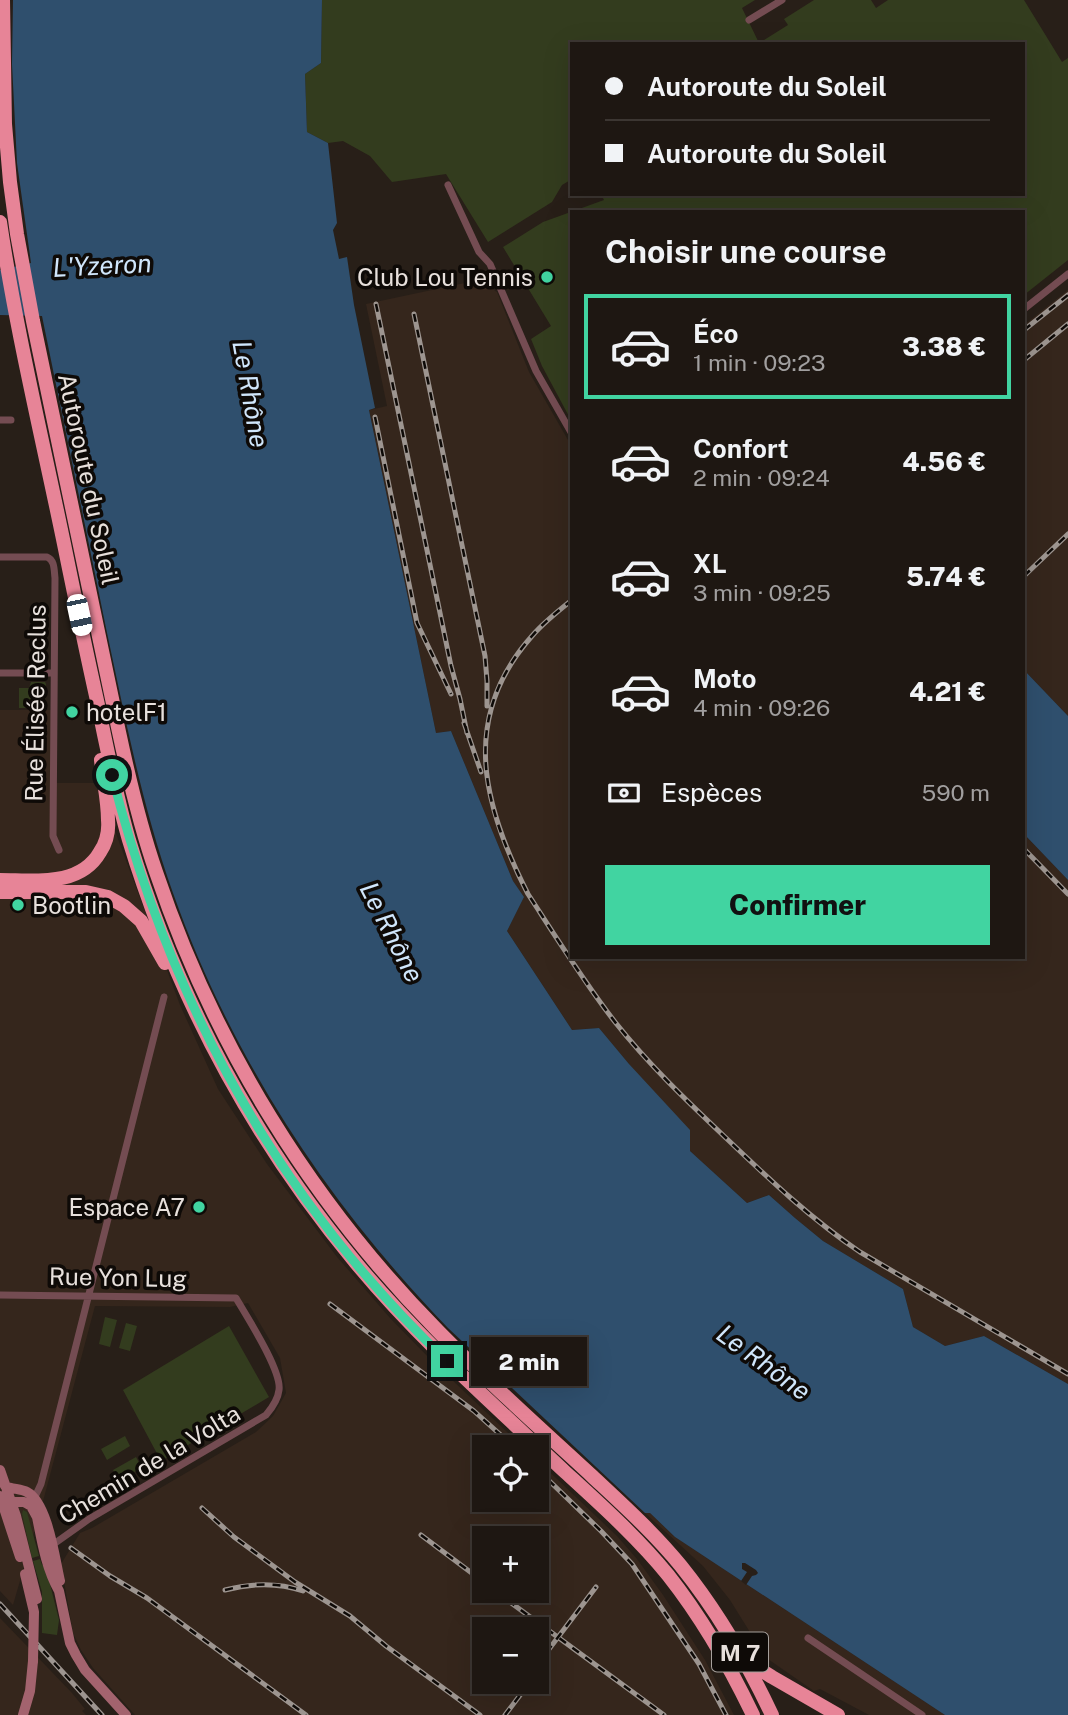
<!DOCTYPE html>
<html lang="fr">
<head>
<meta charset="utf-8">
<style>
  body { margin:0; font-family:"Public Sans",sans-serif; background:#2b2420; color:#f1f3f6; height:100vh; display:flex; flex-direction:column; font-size:26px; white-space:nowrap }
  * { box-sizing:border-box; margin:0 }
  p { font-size:23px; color:#a19f9f }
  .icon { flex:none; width:38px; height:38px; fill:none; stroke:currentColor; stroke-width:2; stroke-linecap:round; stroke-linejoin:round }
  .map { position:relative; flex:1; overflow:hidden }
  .drawer { position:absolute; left:570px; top:210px; width:455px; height:749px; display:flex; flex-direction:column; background:#1e1712; border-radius:0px; box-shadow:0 7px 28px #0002,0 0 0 2px #3c3632 }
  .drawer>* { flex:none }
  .banner { position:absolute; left:570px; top:42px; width:455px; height:154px; border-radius:0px; box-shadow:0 7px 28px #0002,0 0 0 2px #3c3632; display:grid; align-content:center; height:154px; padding:0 35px; background:#1e1712 }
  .buttons { position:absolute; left:472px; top:1435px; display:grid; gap:14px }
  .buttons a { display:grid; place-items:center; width:77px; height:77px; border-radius:0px; background:#1e1712; box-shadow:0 7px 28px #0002,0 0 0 2px #3c3632; font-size:35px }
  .end { position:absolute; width:32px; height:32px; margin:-16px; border:9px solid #41d4a1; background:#111; box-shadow:0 0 0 4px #111 }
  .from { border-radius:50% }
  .bubble { position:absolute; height:49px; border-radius:0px; background:#1e1712; box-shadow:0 7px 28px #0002,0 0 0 2px #3c3632; font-size:23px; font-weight:800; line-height:49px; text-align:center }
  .car { position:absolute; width:21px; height:42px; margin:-21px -10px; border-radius:9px; box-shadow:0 0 5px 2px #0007; background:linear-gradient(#fff 24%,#345 0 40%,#fff 0 76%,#345 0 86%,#fff 0) }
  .banner b { display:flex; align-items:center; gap:24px; height:66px; font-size:26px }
  .banner b+b { border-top:2px solid #3c3632 }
  .banner i { width:18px; height:18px; background:#f1f3f6 }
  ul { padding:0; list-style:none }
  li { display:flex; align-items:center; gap:21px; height:105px; margin:0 14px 10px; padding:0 21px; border:4px solid transparent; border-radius:0px }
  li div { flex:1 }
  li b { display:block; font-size:26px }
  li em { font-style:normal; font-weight:800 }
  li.active { border-color:#41d4a1 }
  li>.icon { width:63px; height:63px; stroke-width:1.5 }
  h2 { padding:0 35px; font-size:32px; line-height:84px }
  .pay { display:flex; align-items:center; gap:18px; height:77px; padding:0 35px; font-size:26px }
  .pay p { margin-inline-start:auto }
  .action { display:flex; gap:14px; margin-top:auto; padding:14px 35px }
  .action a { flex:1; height:80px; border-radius:0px; background:#41d4a1; color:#111; font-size:28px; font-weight:800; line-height:80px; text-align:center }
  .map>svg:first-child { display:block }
</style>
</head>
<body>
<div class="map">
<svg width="1068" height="1715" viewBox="0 0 1068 1715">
  <rect width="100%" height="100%" fill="#281f18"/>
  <!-- built -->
  <path fill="#35261c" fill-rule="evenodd" d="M479,280L497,292L529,372L572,447V957H1024V834L1068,880V1384L984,1336L945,1346L913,1327L903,1289L823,1241L795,1218L769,1195L747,1203L690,1151L629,1064L599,1028L572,1030L507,931L524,897L513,881L451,731L436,733L369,410L387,406L366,304Z
    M1068,290V716L1024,670V325Z
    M0,710H53V783H97L180,1005L218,1089L267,1164L337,1257L390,1318L431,1360L523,1447H485V1500H537V1460L617,1536L637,1559L663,1595L705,1660L734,1715H135L93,1668L81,1650L73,1633L61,1564L80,1533L92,1528L256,1432L273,1416L286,1393L280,1358L248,1303L230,1307L95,1306L42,1505L13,1605L0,1591ZM485,1538H537V1591H485ZM485,1629H537V1682H485Z
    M645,1513H650L675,1537L945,1715H869L820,1689L814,1691L765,1657L761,1659L758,1654L761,1653L753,1637L730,1600L703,1566Z
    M0,1618L72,1693L85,1709L82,1711L86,1715H0Z"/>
  <!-- green -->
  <path fill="#333c1e" d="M322,0H755L742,8L759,43L788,25L784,19L814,0H871L876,8L888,0H1024L1062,62L1068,58V260L1024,295V212H572V422L542,366L531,339L551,326L503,247L543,222L604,200L601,194H1024V44H572V179L562,185L552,202L488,242L446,174L392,182L370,156L343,141L328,143L307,132L305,74L321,63Z
    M31,682H45L46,684L45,708H19V688H29Z
    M105,1317L117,1320L110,1347L99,1344Z
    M126,1323L137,1326L130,1351L119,1348Z
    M229,1326L269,1397L161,1461L123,1390Z
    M125,1436L130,1446L107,1460L101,1449Z
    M136,1457L142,1468L119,1480L113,1470Z
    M23,1510L27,1512L39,1556L32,1558L22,1514Z
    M40,1559L42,1565L45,1564L59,1620L57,1635L42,1633V1592L33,1561Z"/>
  <!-- water -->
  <path fill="#2f4f6d" d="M13,0H322L321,63L305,74L307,132L328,143L337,223L333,230L339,259L347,257L354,305L375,408L369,410L436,733L451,731L513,881L524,897L507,931L572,1030L599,1028L629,1064L690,1130V1151L747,1203L769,1195L795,1218L823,1241L903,1289L913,1327L945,1346L984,1336L1068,1384V1715H945L675,1537L650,1513H645L448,1328C327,1203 231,1057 173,893C142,806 125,717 106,628C85,524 63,420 42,316L0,315V270L31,263L17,163L12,64Z
    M1024,670L1068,716V880L1024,834Z"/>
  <!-- pier -->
  <path fill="#281f18" d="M742,1563H745L756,1570L758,1573L756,1575L752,1576L746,1585L741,1581L747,1572L742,1569Z"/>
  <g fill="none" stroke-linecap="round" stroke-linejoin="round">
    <!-- street -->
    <path stroke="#744c52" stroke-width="7" d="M749,20L782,0
      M448,185L479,252L490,264L536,371L572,434
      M1024,309L1068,274
      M0,420H11
      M0,557H47C55,560 54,571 55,578L53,836L59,850
      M0,673H53
      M0,1295L236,1298C247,1317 282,1371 279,1390C278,1399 272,1408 266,1415L89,1519L51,1546
      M33,1501L41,1484L164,997
      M808,1638L922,1715"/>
    <!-- secondary -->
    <path stroke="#a3636e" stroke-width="10" d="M0,1470L16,1516L37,1599
      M5,1486C12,1489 21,1489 27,1492C48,1503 55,1560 60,1581
      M0,1496L20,1557
      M11,1502H24L31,1506L37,1517C42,1542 46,1568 59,1591L70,1643L76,1655L85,1670L126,1715
      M23,1715L30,1691L33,1661"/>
    <!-- highway -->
    <path stroke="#e78497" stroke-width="14" d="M3,0L5,124L10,182L17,234L33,321L119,732C129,779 140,826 156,872C214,1045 310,1201 438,1331C487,1381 540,1428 592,1476C623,1505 654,1533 681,1566C718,1612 747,1662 772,1715
      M0,222C16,330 42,437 64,544C75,598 86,651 98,705C107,750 116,795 129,840C176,995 253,1139 356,1263C419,1339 493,1404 564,1471C600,1504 637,1537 668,1575C702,1618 729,1665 753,1715
      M0,880C35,880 80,887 100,852C106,843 109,831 108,820C108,800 103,780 101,760
      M0,892H86L108,897L124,906L141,921L165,963
      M748,1653L764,1672L772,1677L838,1715"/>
    <!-- rail casing -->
    <g stroke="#9d9590" stroke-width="5">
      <path id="rail" d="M376,304L451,666L460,699L467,733
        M414,314L485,656L487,681V706
        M1024,330L1068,295
        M1024,360L1068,324
        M375,417L417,623L451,694
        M1024,576L1068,534
        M572,600C558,611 544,622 532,636C459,718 483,806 528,894C556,937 584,982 615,1022C649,1065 687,1101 726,1138C769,1179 811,1219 860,1252L1068,1374
        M464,723L481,772
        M1024,849L1068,894
        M330,1304L474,1411L514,1447
        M537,1469L601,1531L632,1564L699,1664L726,1715
        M202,1508L234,1537L295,1582L350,1616L386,1646L480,1715
        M421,1535L485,1583
        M71,1548L110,1576L147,1598L306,1715
        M225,1590C252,1583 277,1582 303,1591
        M495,1591L664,1715
        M0,1604L102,1715
        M537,1665L596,1587
        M505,1715L530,1682"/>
    </g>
    <!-- rail -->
    <use href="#rail" stroke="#0e0a07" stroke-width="2.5" stroke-dasharray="8" stroke-linecap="butt"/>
    <!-- secondary-bridge -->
    <path stroke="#a3636e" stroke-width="10" d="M25,1574L34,1612L33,1661"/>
  </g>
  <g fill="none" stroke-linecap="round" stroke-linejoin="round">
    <!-- route -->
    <path stroke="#41d4a1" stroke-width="9" d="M112,775C169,1000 278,1200 447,1361"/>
  </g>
  <!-- markers -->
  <g fill="#41d4a1" stroke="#0e0a07" stroke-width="2.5">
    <circle cx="547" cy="277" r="7"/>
    <circle cx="72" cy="712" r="7"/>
    <circle cx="18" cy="905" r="7"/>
    <circle cx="199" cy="1207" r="7"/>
  </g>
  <g text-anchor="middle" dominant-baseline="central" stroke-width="7" stroke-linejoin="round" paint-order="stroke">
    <!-- shield labels -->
    <rect fill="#0e0a07" stroke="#a6a09c" stroke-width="2" x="712" y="1632.5" width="56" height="39" rx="5"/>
    <g font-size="23" font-weight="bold" fill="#e7e0dc">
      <text x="740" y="1652">M 7</text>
    </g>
    <!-- poi labels -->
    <g font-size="24" fill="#e7e0dc" stroke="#0e0a07" text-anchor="end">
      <text x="533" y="277">Club Lou Tennis</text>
      <text x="86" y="712" text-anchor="start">hotelF1</text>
      <text x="32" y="905" text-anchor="start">Bootlin</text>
      <text x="185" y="1207">Espace A7</text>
    </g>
    <!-- street labels -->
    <g font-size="24" fill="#e7e0dc" stroke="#0e0a07">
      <text transform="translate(89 479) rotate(78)">Autoroute du Soleil</text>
      <text transform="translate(35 703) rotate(-89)">Rue Élisée Reclus</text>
      <text transform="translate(118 1277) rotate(1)">Rue Yon Lug</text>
      <text transform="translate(149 1464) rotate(-31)">Chemin de la Volta</text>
    </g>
    <!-- water labels -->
    <g font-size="26" font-style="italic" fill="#d0e6fb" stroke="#0e0a07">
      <text transform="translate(102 265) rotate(-3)">L'Yzeron</text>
      <text transform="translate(251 394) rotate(80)">Le Rhône</text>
      <text transform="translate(392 932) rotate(63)">Le Rhône</text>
      <text transform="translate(764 1362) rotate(36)">Le Rhône</text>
    </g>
  </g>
</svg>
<div class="buttons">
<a><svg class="icon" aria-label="locate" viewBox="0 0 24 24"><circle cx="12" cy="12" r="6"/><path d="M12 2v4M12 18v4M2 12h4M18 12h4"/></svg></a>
<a>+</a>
<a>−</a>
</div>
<i class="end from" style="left:112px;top:775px"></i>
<i class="end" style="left:447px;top:1361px"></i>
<div class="bubble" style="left:471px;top:1337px;width:116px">2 min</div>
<i class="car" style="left:79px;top:615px;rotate:168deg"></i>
<div class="banner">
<b><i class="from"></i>Autoroute du Soleil</b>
<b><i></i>Autoroute du Soleil</b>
</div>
<section class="drawer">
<h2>Choisir une course</h2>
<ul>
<li class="active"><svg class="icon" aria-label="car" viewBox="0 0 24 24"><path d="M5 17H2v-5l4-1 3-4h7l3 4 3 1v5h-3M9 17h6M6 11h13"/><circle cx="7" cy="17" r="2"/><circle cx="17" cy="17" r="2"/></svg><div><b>Éco</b><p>1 min · 09:23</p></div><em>3.38 €</em></li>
<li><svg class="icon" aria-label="car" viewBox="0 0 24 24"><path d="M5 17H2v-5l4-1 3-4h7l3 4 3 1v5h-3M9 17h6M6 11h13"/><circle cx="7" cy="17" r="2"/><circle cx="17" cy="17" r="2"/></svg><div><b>Confort</b><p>2 min · 09:24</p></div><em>4.56 €</em></li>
<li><svg class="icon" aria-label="car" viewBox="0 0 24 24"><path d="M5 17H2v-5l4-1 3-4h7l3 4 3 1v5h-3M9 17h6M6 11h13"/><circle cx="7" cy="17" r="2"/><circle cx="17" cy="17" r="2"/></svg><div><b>XL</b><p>3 min · 09:25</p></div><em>5.74 €</em></li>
<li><svg class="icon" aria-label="car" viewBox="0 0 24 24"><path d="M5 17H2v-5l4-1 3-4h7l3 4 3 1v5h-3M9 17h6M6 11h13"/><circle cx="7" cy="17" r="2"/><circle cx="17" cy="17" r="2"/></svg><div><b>Moto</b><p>4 min · 09:26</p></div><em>4.21 €</em></li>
</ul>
<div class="pay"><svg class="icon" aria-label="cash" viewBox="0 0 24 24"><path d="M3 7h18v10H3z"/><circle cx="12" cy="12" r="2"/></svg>Espèces<p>590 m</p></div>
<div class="action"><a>Confirmer</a></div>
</section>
</div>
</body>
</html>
